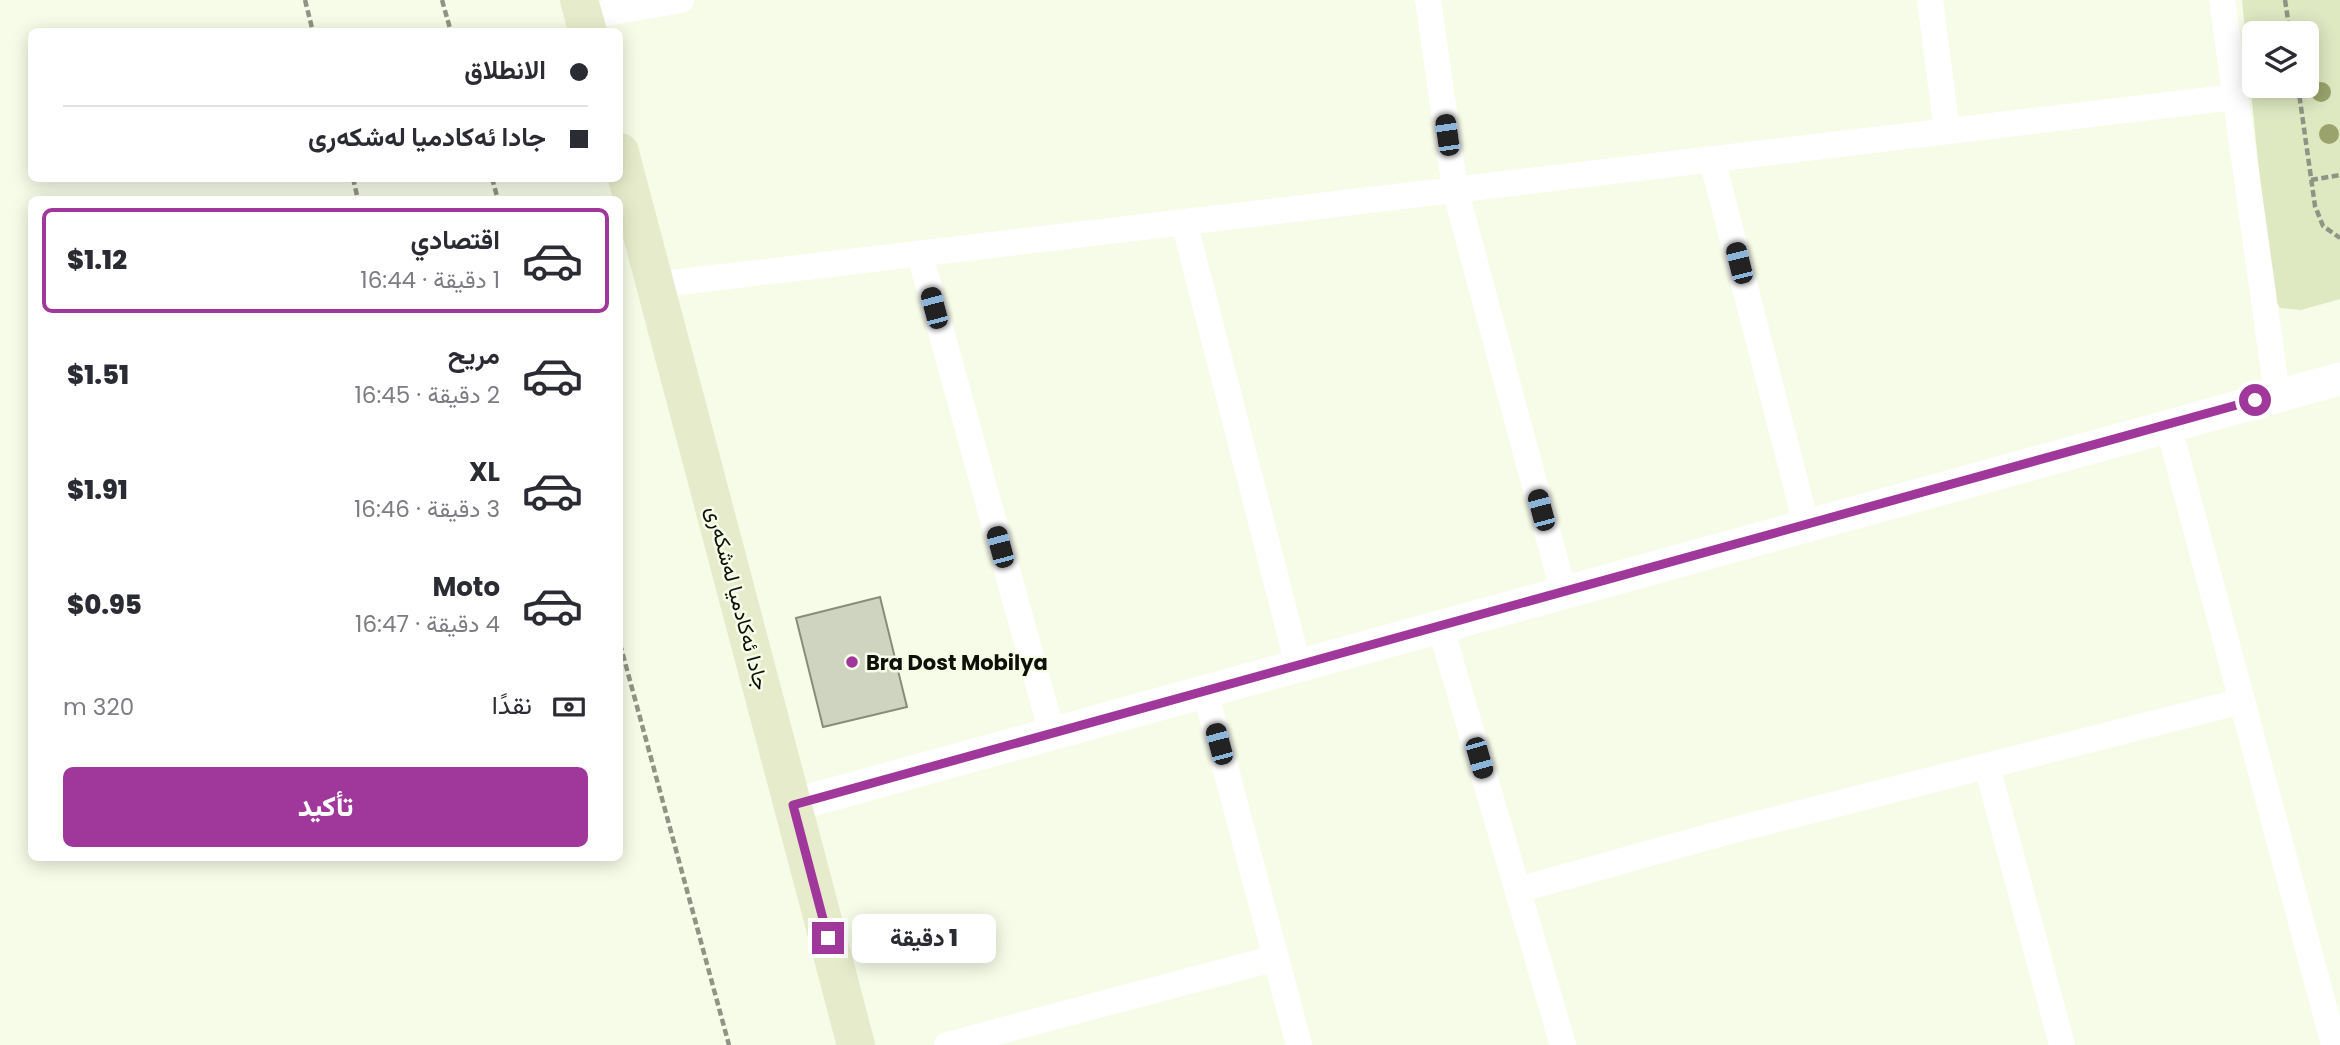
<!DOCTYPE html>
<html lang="ar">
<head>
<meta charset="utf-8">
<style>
  body { margin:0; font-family:Poppins,Vazirmatn,sans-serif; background:#f7f7f7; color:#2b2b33; direction:rtl; height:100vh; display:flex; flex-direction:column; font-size:26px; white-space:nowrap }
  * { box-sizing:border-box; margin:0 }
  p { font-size:23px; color:#7c7c81 }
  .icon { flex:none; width:38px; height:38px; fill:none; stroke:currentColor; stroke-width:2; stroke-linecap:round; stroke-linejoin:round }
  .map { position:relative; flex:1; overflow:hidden; direction:ltr }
  .sheet { position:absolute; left:28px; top:196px; width:595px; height:665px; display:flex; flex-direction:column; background:#fff; border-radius:10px; box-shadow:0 4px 18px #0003; direction:rtl }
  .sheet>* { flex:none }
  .guide { position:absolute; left:28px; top:28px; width:595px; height:154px; border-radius:10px; box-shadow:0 4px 18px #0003; direction:rtl; display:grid; align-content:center; height:154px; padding:0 35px; background:#fff }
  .fabs { position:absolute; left:2242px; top:21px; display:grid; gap:14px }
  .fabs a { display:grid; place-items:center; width:77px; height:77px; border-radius:10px; background:#fff; box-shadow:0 4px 18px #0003; font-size:35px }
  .end { position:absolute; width:32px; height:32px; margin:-16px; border:9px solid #a0389b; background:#fff; box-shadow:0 0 0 4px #fff }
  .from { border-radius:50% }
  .bubble { position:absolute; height:49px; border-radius:10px; background:#fff; box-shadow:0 4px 18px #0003; font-size:23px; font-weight:800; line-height:49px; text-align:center; direction:rtl }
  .car { position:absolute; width:21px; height:42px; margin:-21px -10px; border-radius:9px; box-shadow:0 0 5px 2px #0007; background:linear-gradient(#222 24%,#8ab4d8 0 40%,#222 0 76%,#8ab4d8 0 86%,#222 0) }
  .guide b { display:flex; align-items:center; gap:24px; height:66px; font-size:26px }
  .guide b+b { border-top:2px solid #e1e1e2 }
  .guide i { width:18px; height:18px; background:#2b2b33 }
  ul { padding:12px 0 0; list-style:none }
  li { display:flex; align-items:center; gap:21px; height:105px; margin:0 14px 10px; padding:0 21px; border:4px solid transparent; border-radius:10px }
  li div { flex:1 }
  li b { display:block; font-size:26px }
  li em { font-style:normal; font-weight:800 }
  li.on { border-color:#a0389b }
  li>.icon { width:63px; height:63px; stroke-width:1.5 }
  .pay { display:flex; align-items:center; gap:18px; height:77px; padding:0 35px; font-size:26px }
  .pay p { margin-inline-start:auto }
  .cta { display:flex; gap:14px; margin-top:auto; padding:14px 35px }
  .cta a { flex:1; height:80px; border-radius:10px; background:#a0389b; color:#fff; font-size:28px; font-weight:800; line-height:80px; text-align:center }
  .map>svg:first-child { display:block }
</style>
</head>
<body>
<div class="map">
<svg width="2340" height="1045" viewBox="0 0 2340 1045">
  <rect width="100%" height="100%" fill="#f7fce8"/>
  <!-- green -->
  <path fill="#dee8c1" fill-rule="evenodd" d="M2242,0H2340V299L2301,310L2280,308L2271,292ZM2254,33H2306V86H2254Z"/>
  <!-- building -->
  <path fill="#cfd4c0" stroke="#888d7b" stroke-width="2" d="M880,597L907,707L823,727L796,618Z"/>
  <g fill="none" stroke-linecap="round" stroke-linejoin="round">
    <!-- path -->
    <path stroke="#909485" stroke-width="4.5" stroke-dasharray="7 3.5" stroke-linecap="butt" d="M305,0L313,32
      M442,0L451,32
      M2285,0L2290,33
      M2298,86L2315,206L2323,226L2340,238
      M353,178L358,200
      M492,178L498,200
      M2311,180L2340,175
      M620,644L729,1045"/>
    <!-- minor -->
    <path stroke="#fff" stroke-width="26" d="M1428,0L1455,189L1563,590
      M1930,0L1947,131
      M2222,0L2277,394
      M584,17L681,0
      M1712,159L1806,524
      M1184,222L1298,665
      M920,255L1052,733
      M655,285L2235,97
      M2168,424L2334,1045
      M1440,625L1563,1045
      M1205,691L1299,1045
      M1987,766L2062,1045
      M1518,890L1726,832L2242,701
      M947,1045L1276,958"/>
    <!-- tertiary -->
    <path stroke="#fff" stroke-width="33" d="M793,805L2340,379"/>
    <!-- secondary -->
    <path stroke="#e6eccb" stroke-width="38" d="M579,0L588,32
      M620,152L856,1045"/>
  </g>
  <!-- trees -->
  <g fill="#9aa36c">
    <circle cx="2321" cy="92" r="10"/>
    <circle cx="2329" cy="134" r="10"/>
  </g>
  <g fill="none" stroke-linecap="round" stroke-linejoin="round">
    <!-- route -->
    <path stroke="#a0389b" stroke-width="9" d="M828,938L793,805L2255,400"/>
  </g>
  <!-- markers -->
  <circle fill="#a0389b" stroke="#f7fce8" stroke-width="2.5" cx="852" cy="662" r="7"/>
  <g text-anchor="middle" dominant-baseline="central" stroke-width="5" stroke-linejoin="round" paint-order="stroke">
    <!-- street labels -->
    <g font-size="21" fill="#0e1009" stroke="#f7fce8">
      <text transform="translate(738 598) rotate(75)">جادا ئه‌كادميا له‌شكه‌رى</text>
    </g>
    <!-- poi labels -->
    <g font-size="21" font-weight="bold" fill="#0e1009" stroke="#f7fce8" text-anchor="start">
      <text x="866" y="662">Bra Dost Mobilya</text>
    </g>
  </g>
</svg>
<div class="fabs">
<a><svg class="icon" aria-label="layers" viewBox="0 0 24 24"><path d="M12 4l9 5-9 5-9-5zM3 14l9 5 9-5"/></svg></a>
</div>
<i class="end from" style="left:2255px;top:400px"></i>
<i class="end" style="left:828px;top:938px"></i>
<div class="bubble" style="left:852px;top:914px;width:144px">1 دقيقة</div>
<i class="car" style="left:1447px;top:135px;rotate:352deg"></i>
<i class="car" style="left:1739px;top:263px;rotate:346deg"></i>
<i class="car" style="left:934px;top:308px;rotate:345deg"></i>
<i class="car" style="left:1541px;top:510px;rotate:345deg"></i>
<i class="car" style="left:1000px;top:547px;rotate:345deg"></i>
<i class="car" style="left:1219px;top:744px;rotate:345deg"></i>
<i class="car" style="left:1479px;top:758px;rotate:164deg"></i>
<div class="guide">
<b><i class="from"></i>الانطلاق</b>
<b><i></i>جادا ئه‌كادميا له‌شكه‌رى</b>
</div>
<section class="sheet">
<ul>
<li class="on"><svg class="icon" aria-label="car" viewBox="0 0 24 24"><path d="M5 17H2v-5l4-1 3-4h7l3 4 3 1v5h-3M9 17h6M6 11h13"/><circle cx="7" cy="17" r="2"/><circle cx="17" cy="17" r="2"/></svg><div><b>اقتصادي</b><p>1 دقيقة · 16:44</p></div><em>$1.12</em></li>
<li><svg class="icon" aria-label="car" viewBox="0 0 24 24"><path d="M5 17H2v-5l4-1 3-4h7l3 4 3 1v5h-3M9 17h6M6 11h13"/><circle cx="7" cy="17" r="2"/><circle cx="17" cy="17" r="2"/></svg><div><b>مريح</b><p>2 دقيقة · 16:45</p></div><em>$1.51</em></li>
<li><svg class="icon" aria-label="car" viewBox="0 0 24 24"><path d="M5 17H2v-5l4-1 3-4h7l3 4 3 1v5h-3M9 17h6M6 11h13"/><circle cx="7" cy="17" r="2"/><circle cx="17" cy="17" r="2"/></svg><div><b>XL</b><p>3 دقيقة · 16:46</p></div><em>$1.91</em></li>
<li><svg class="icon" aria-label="car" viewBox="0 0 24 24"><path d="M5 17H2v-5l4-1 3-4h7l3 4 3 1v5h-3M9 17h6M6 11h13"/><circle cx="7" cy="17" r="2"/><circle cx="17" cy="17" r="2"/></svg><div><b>Moto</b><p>4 دقيقة · 16:47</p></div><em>$0.95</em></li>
</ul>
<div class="pay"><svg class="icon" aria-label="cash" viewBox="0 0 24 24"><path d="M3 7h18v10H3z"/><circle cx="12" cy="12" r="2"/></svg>نقدًا<p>320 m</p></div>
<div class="cta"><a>تأكيد</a></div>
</section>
</div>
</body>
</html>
